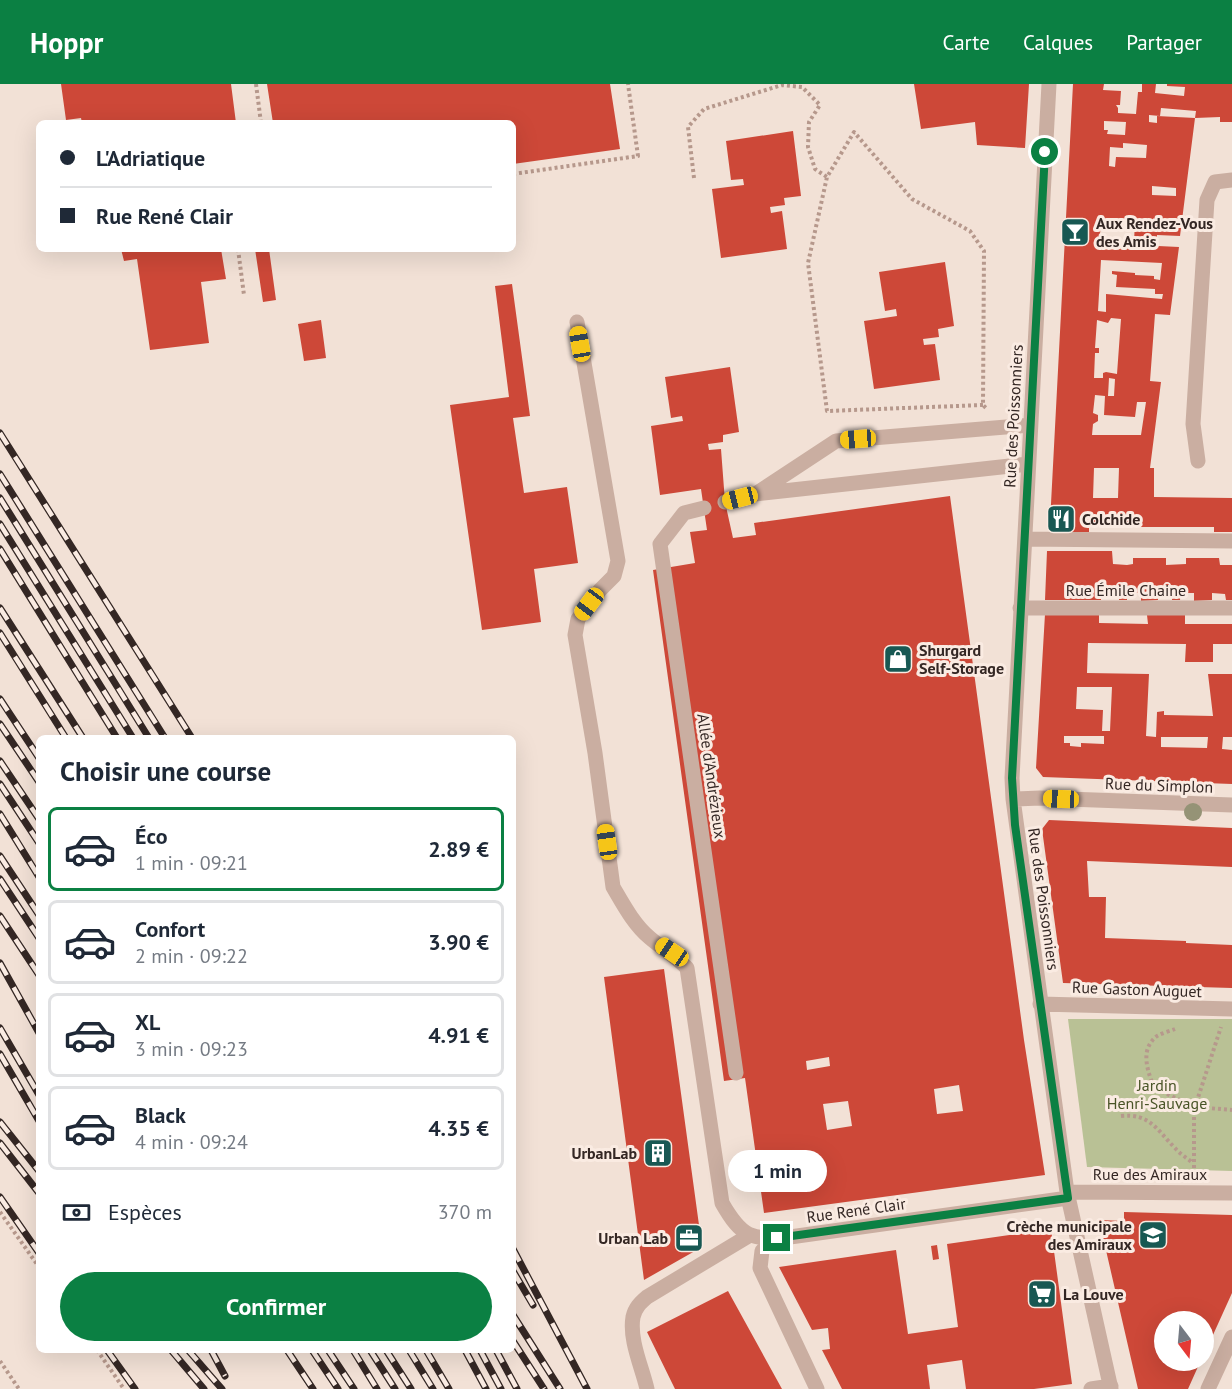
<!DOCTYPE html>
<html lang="fr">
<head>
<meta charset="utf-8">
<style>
  body { margin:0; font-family:"PT Sans",sans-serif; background:#f6f6f7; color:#1f2937; height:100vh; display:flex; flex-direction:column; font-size:22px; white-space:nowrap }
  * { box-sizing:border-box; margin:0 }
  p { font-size:20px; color:#747a83 }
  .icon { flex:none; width:33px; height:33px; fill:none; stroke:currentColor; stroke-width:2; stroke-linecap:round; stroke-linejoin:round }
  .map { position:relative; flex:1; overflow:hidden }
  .details { position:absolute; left:36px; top:651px; width:480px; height:618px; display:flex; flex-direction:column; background:#fff; border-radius:9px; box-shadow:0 6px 24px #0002 }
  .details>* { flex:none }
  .guide { position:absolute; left:36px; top:36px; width:480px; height:132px; border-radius:9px; box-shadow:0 6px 24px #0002; display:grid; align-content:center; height:132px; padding:0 24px; background:#fff }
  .needle { width:39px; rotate:164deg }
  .buttons { position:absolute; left:1154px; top:1227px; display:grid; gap:12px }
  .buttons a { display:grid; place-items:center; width:60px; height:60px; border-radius:50%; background:#fff; box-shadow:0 6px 24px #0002; font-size:30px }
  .end { position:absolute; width:27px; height:27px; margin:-14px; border:8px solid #0b8043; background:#fff; box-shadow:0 0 0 3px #fff }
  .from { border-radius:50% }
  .bubble { position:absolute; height:42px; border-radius:21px; background:#fff; box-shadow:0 6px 24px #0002; font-size:20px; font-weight:800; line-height:42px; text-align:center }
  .car { position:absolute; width:18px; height:36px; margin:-18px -9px; border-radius:8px; box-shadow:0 0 4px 2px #0007; background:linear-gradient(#f5c518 24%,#345 0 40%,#f5c518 0 76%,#345 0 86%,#f5c518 0) }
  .guide b { display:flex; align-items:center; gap:21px; height:57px; font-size:22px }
  .guide b+b { border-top:2px solid #e0e1e3 }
  .guide i { width:15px; height:15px; background:#1f2937 }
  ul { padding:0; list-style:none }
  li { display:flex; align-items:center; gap:18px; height:84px; margin:0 12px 9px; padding:0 12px; border:3px solid #e0e1e3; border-radius:9px }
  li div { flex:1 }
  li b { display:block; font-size:22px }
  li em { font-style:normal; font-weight:800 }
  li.on { border-color:#0b8043 }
  li>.icon { width:54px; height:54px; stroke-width:1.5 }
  h2 { padding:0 24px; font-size:27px; line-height:72px }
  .pay { display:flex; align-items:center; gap:15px; height:66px; padding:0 24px; font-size:22px }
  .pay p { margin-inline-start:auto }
  .primary-button { display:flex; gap:12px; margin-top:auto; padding:12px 24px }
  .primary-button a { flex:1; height:69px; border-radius:36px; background:#0b8043; color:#fff; font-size:24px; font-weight:800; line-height:69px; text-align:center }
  header { display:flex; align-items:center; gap:36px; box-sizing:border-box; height:84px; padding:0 30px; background:#0b8043; color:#fff }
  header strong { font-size:28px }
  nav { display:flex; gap:33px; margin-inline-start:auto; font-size:21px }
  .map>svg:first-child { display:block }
</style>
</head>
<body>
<header>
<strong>Hoppr</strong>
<nav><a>Carte</a><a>Calques</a><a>Partager</a></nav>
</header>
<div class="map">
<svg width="1232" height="1305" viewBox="0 0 1232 1305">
  <rect width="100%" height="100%" fill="#f2e1d6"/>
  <!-- green -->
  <path fill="#b9c195" d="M1068,935H1232V1087L1087,1083Z"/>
  <!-- building -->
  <path fill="#cd4838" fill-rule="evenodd" d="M61,0H231L236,39H82L81,34L66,36Z
    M267,0H610L620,65L513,80V39H273Z
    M914,0H1029L1025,64L977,61L975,38L921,45Z
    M1073,0H1104L1103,6L1121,7L1120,21H1116L1118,24V29L1136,30L1138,8H1142V0H1156L1155,9L1184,12L1185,3L1167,2V0H1232V38H1220V33L1195,34L1196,27L1161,24L1160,32L1149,31V38L1157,39V32L1195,34L1180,152L1157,151V153H1151L1150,158L1158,159V162L1179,163L1170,231L1155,230L1150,297L1161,298L1150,384H1154V413L1232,414V448H1214V443H1089V448H1057L1050,439ZM1104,37L1126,38L1125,51L1107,50L1108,46H1104ZM1123,59L1147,61L1146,74L1116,73L1115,83L1109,82L1110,63L1123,64ZM1152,102L1176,104V112L1152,111ZM1106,136H1110V141H1116L1117,136L1135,137L1134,158L1129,157L1126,160H1109L1107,163L1105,161H1099L1101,139L1105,140ZM1101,176L1162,179L1160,196L1154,195V192L1135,191V189L1112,187V190L1117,191L1116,203L1155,205V210H1163L1162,215L1106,210V228L1098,227ZM1111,234L1121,235L1117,290L1106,288L1103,289V294H1094L1095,269H1099V264H1095L1097,236L1108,239ZM1109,294L1115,295L1114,312H1108ZM1095,311L1105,312L1104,331L1135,333L1137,318H1146L1141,351H1092L1093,340L1098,337V331L1093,329ZM1094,384H1119L1118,414H1093Z
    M793,47L801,112L784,114L785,121L770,123L771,129L782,127L787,165L721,174L712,105L744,101L743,95L731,96L726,57Z
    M121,165H221L226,195L201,198L209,259L150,266L137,175L124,177Z
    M255,165H269L276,216L263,218Z
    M945,178L954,242L938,245L939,253L923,255L924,261L935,260L940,296L874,305L864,237L897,232L896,225L885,227L879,188Z
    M512,200L530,332L513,334L524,409L567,403L578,479L534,485L541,538L482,546L450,321L509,313L495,202Z
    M321,236L326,274L304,277L298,240Z
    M730,283L739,348L723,351V358L708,360L709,366L721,365L725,418L733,454L756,451L754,439L950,412L1024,956L1045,1091L764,1129L745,994L724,997L653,486L695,479L690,448L707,446L701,405L660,411L651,342L683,337L682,332L671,334L665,293ZM829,973L830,982L807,986L806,977ZM959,1001L963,1027L937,1030L934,1005ZM848,1017L852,1042L827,1046L823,1020Z
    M1047,467H1112L1113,480L1127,481L1133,480V474H1166V481L1186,480V474H1219L1220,481H1232V516H1226L1225,510L1212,509V516L1194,517V509H1181L1180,516H1172V509L1158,510V516L1141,517V509H1127V516H1119V509H1101V516H1045Z
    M1045,530H1099V539L1148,540L1147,531H1185V540H1232V560H1213V578H1185L1186,560L1088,559L1087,589L1149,590L1146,652L1156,653L1157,628L1164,627V631L1213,632L1208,590H1232V653H1223L1222,665L1232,666V700L1043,693L1036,684ZM1077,603H1112L1110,647H1102L1103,626L1076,625ZM1064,652H1104V660L1081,659V663L1070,662V659H1064ZM1161,653H1208L1207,664L1161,663Z
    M1049,736L1232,744V783L1087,777L1089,813H1106L1105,854L1186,857V859L1232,861V904L1063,899L1042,745Z
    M664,885L702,1163L644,1196L604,893Z
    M1124,1128L1232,1131V1209L1203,1273V1238H1164V1276H1201L1188,1305H1138L1099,1136L1124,1137Z
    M1051,1145L1072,1300L1034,1305H966L962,1276L927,1281L930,1305H842L822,1266L830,1265L828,1244L812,1246L779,1183L896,1166L908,1250L958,1243L947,1160Z
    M937,1161L939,1175L933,1176L931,1162Z
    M728,1207L782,1305H675L647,1248Z"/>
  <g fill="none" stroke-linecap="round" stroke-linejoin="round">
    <!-- path -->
    <path stroke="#b6988c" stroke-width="4" stroke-dasharray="3 3" stroke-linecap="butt" d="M256,0L261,39
      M513,90L638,72L628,0
      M694,94L688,43L704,25L782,1L802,3L820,21L809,38L808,63L815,85L827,93
      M238,165L244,211
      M983,321L827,327L808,179L827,93L854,48L912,115L970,147L984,167L983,321L987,325
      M1175,945C1170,947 1162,949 1157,952C1139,966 1148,987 1154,1004L1195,1023L1232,1026
      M1121,1032C1150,1029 1157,1046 1175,1064C1180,1070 1187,1074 1193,1079
      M1194,1090V1026L1221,943
      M0,1128L39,1183
      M97,1266L124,1305
      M0,1277L19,1305"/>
    <!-- minor -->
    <path stroke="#caaea1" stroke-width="15" d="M1049,0L1012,694L1013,715L1067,1108L1111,1305
      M577,238L618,477L614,492L600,506L578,535L575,551L595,669L613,803C623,820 634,841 650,854C663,865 674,871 687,884L722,1119C742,1154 751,1156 790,1153L1068,1114
      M1198,377L1193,340L1207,116L1215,98L1232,96
      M757,409L836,357L1030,341
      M725,418L755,410L1028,380
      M704,424L684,429L660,460L736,989
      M1025,455L1232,457
      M1020,524H1232
      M1013,715L1040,714L1232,721
      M1040,920L1232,925
      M1067,1108L1232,1109
      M762,1167L760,1184L817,1305
      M647,1305C642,1283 629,1256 633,1233C635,1224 640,1219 647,1213L750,1151
      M1091,1305L1111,1302
      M1208,1305L1232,1253"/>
    <!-- rail casing -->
    <g stroke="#342724" stroke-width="7">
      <path id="rail" d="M0,349L192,654
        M0,390L165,654
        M0,414L149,654
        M0,440L133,654
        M0,465L117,654
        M0,524L83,654
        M0,549L66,654
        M0,615L39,674
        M0,640L39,698
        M0,677L39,735
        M0,700L39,759
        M0,730L39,793
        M0,772L39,831
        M0,795L39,854
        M0,832L39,891
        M0,879L39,949
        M0,944L39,1011
        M0,970L39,1037
        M0,1038L39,1087
        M0,1059L39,1109
        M0,1113L39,1169
        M513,1165L587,1305
        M513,1187L533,1221
        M513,1231L560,1305
        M513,1257L544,1305
        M107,1266L135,1305
        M171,1266L204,1305
        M188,1266L222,1305
        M211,1266L225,1292
        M287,1266L313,1305
        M312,1266L338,1305
        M328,1266L354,1305
        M353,1266L377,1305
        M370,1266L395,1305
        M386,1266L411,1305
        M409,1266L433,1305
        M426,1266L449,1305
        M465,1266L486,1305
        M480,1266L501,1305
        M496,1266L517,1305"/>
    </g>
    <!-- rail -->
    <use href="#rail" stroke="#faebe2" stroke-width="4.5" stroke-dasharray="14" stroke-linecap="butt"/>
  </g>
  <!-- trees -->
  <circle fill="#959376" cx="1193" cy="728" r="9"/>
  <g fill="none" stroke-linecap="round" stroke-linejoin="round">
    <!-- route -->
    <path stroke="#0b8043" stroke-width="8" d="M777,1154L1068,1114L1015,741L1012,694L1045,68"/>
  </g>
  <!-- icons -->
  <defs>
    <g id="bar-square" transform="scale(1.5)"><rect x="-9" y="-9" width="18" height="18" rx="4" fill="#185853" stroke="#faebe2"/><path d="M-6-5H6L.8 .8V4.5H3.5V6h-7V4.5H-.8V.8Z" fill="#fff"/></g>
    <g id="restaurant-square" transform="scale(1.5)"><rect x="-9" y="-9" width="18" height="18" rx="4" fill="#185853" stroke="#faebe2"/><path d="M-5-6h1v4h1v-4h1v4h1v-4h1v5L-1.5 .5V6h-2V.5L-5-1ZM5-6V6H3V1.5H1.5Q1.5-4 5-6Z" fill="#fff"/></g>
    <g id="shop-square" transform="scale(1.5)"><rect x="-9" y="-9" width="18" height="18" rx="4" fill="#185853" stroke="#faebe2"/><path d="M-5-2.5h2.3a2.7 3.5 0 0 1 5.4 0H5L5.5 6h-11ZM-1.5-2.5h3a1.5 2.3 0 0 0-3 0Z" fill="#fff"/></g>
    <g id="building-square" transform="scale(1.5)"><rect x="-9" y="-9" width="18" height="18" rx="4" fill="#185853" stroke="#faebe2"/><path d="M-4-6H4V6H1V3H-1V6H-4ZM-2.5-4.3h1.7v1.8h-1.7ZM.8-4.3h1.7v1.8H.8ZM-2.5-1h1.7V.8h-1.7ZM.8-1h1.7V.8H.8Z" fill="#fff"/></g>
    <g id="school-square" transform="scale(1.5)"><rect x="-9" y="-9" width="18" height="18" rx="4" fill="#185853" stroke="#faebe2"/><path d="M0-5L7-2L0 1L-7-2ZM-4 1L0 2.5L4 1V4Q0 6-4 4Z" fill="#fff"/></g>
    <g id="office-square" transform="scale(1.5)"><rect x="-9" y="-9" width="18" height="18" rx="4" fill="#185853" stroke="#faebe2"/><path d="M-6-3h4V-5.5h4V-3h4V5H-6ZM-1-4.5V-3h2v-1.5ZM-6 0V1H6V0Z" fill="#fff"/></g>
    <g id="supermarket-square" transform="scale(1.5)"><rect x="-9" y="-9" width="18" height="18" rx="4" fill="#185853" stroke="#faebe2"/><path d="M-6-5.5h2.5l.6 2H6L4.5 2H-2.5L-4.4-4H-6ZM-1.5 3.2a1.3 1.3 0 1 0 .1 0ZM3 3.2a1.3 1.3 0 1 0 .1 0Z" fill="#fff"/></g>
  </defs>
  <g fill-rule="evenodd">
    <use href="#bar-square" x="1075" y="148"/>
    <use href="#restaurant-square" x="1061" y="435"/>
    <use href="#shop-square" x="898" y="575"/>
    <use href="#building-square" x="658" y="1069"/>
    <use href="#school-square" x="1153" y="1151"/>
    <use href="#office-square" x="689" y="1154"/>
    <use href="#supermarket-square" x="1042" y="1210"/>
  </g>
  <g text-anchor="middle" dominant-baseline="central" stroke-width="6" stroke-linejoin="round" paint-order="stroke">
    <!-- poi labels -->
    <g font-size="16" font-weight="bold" fill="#342724" stroke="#faebe2" text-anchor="start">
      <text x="1096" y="139">Aux Rendez-Vous<tspan x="1096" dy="18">des Amis</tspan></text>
      <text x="1082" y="435">Colchide</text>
      <text x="919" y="566">Shurgard<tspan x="919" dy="18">Self-Storage</tspan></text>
      <text x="637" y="1069" text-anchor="end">UrbanLab</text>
      <text x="1132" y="1142" text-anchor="end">Crèche municipale<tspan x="1132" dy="18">des Amiraux</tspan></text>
      <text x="668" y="1154" text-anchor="end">Urban Lab</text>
      <text x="1063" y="1210">La Louve</text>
    </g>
    <!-- street labels -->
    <g font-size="16" fill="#342724" stroke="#faebe2">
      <text transform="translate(1013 332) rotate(-87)">Rue des Poissonniers</text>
      <text x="1126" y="506">Rue Émile Chaine</text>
      <text transform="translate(712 692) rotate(82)">Allée d'Andrézieux</text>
      <text transform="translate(1159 701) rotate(2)">Rue du Simplon</text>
      <text transform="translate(1044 815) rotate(82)">Rue des Poissonniers</text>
      <text transform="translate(1137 905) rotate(2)">Rue Gaston Auguet</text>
      <text x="1150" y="1090">Rue des Amiraux</text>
      <text transform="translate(856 1126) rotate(-8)">Rue René Clair</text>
    </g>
    <!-- park labels -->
    <g font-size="16" fill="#495427" stroke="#faebe2">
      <text x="1157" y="1001">Jardin<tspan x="1157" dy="18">Henri-Sauvage</tspan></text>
    </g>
  </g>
</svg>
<div class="buttons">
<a><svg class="needle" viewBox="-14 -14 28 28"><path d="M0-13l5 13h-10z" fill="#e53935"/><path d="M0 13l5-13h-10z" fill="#747a83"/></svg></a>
</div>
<i class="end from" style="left:1045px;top:68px"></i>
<i class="end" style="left:777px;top:1154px"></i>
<div class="bubble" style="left:728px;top:1066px;width:99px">1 min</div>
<i class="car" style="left:580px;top:260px;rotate:350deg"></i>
<i class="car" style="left:858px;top:355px;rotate:266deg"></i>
<i class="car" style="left:740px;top:414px;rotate:256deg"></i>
<i class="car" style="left:589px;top:520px;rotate:217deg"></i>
<i class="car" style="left:1061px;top:715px;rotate:272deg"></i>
<i class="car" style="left:607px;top:758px;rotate:352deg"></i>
<i class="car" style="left:672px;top:868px;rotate:304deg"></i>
<div class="guide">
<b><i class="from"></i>L'Adriatique</b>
<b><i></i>Rue René Clair</b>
</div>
<section class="details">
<h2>Choisir une course</h2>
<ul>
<li class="on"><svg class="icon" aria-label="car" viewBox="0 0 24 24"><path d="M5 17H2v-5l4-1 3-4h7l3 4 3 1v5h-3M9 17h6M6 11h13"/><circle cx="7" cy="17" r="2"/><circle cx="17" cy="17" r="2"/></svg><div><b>Éco</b><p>1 min · 09:21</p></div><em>2.89 €</em></li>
<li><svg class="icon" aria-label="car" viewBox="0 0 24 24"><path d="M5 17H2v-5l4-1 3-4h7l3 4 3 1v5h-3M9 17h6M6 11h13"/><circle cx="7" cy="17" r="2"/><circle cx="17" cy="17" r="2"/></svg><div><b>Confort</b><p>2 min · 09:22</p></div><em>3.90 €</em></li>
<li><svg class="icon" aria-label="car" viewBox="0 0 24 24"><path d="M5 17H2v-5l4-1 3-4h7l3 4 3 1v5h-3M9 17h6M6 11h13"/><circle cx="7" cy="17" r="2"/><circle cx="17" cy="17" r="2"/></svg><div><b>XL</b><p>3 min · 09:23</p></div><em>4.91 €</em></li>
<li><svg class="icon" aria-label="car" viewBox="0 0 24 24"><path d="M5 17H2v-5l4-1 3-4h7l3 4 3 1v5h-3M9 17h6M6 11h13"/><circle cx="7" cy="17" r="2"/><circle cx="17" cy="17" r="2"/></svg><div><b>Black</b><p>4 min · 09:24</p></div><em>4.35 €</em></li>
</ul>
<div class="pay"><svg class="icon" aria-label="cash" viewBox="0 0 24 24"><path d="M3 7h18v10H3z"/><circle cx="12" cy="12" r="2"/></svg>Espèces<p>370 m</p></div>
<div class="primary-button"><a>Confirmer</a></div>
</section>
</div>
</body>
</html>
